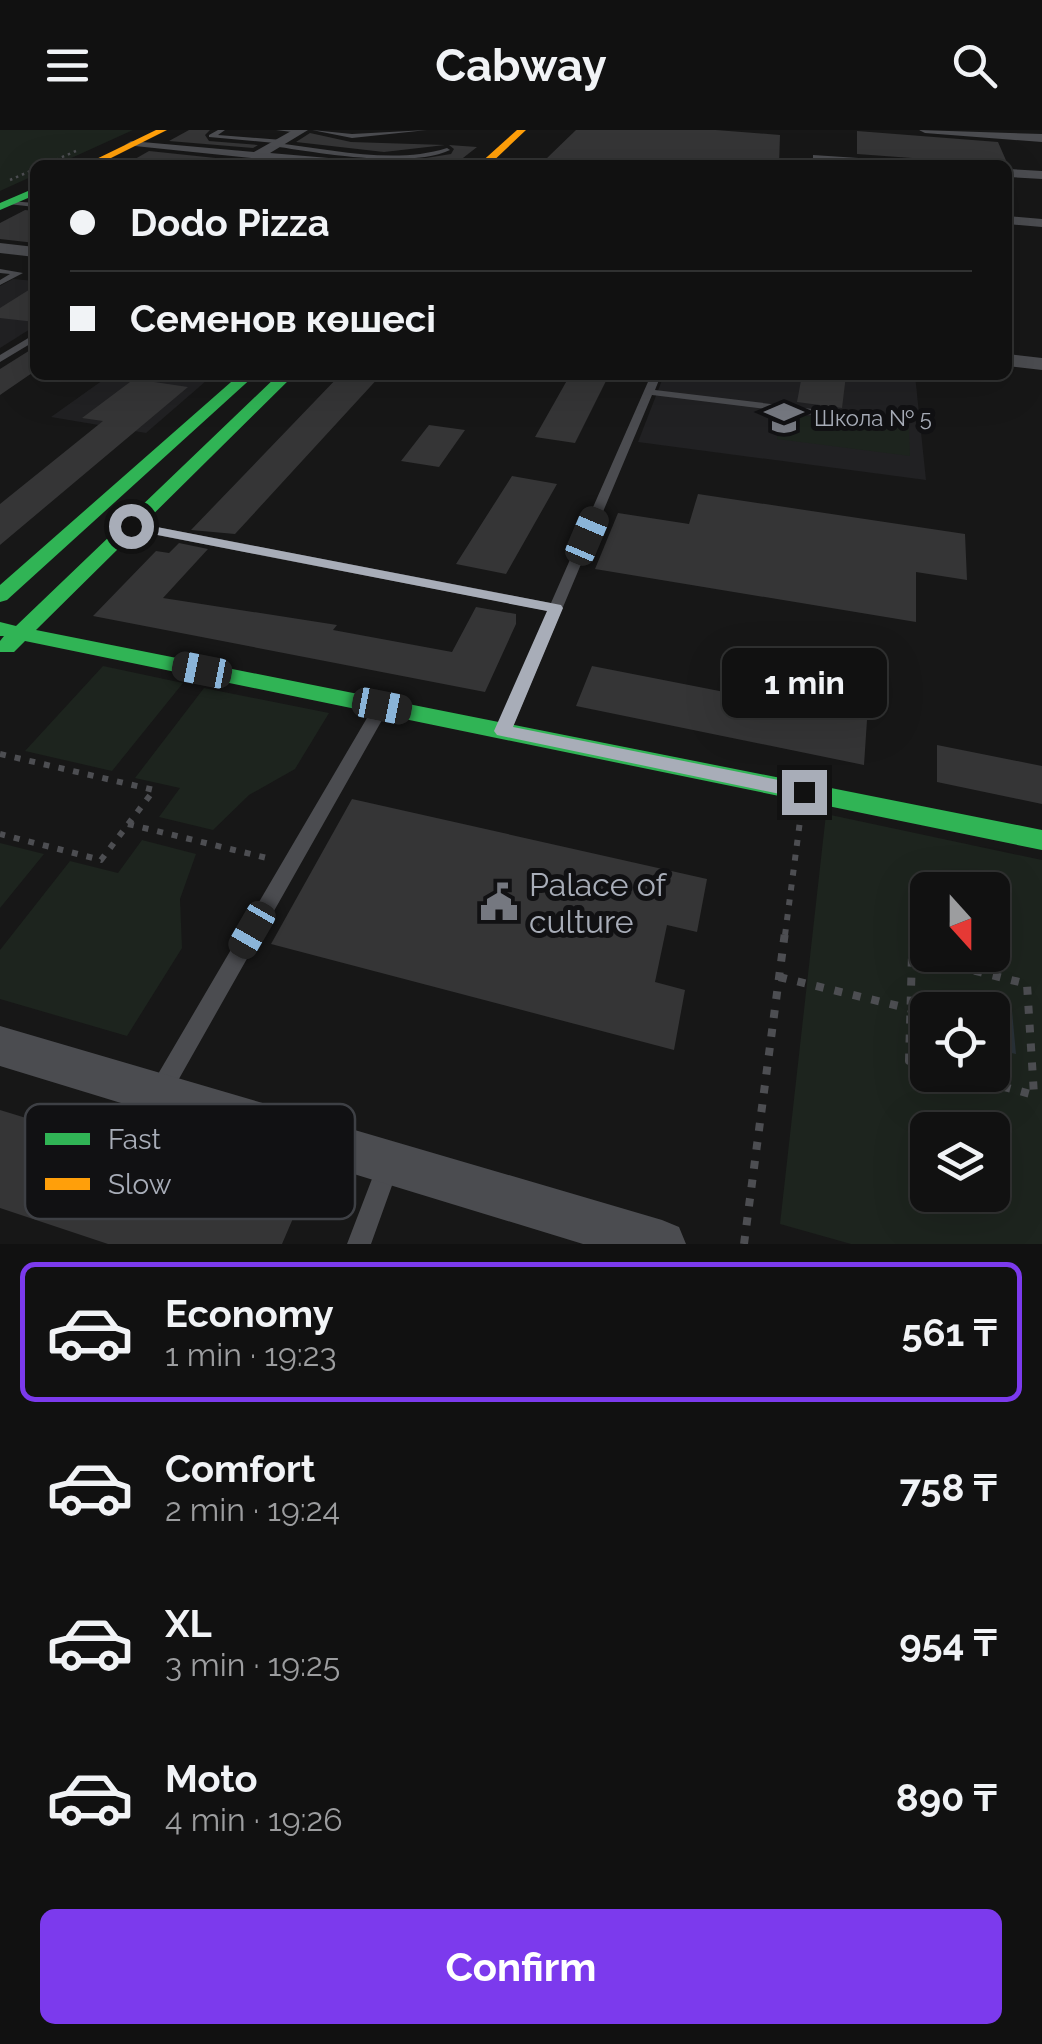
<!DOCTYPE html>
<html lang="en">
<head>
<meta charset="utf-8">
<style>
  body { margin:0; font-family:Raleway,sans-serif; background:#1e1f1f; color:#f1f3f6; height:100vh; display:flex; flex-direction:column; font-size:38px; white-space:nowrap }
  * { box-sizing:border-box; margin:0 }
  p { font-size:32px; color:#9c9d9f }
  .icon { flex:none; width:55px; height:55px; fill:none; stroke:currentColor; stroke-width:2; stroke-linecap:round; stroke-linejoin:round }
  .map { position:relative; height:1114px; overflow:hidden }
  .details { display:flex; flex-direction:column; background:#111; flex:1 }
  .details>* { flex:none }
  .banner { position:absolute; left:30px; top:30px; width:982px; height:220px; border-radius:15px; box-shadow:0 10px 40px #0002,0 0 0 2px #303131; display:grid; align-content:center; height:220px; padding:0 40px; background:#111 }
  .needle { width:65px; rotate:159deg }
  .controls { position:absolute; left:910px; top:742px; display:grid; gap:20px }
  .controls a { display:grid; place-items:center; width:100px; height:100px; border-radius:15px; background:#111; box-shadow:0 10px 40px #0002,0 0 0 2px #303131; font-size:50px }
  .end { position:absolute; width:45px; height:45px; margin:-22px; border:12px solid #a8adb8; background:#111; box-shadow:0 0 0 5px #111 }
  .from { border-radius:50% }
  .bubble { position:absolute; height:70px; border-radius:15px; background:#111; box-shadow:0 10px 40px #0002,0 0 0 2px #303131; font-size:32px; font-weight:700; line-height:70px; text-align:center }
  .car { position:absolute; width:30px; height:60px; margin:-30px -15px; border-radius:12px; box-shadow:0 0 8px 2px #0007; background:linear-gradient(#222 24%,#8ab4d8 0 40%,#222 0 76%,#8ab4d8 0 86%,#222 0) }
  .banner b { display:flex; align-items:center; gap:35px; height:95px; font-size:38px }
  .banner b+b { border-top:2px solid #303131 }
  .banner i { width:25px; height:25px; background:#f1f3f6 }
  ul { padding:18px 0 0; list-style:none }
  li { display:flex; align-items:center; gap:30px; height:140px; margin:0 20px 15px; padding:0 20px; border:5px solid transparent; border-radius:15px }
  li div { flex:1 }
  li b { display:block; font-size:38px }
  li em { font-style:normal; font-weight:700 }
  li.on { border-color:#7c3aed }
  li>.icon { width:90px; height:90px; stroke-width:1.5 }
  .button { display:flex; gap:20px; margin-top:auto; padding:20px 40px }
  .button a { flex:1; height:115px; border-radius:15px; background:#7c3aed; color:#fff; font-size:40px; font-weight:700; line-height:115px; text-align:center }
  header { display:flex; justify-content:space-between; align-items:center; height:130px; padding:0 40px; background:#111; font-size:45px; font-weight:700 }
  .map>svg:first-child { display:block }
</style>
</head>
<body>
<header><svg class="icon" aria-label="menu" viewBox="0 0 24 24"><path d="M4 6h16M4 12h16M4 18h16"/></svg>Cabway<svg class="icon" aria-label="search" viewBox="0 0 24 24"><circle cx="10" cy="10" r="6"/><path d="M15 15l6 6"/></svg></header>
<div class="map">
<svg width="1042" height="1114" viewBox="0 0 1042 1114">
  <rect width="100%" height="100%" fill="#171717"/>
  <!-- built -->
  <path fill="#212123" d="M13,149L35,151V196L0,218V156Z
    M110,245H160L206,251L146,303L51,287Z
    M664,245H915L926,350L638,312Z"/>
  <!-- green -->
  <path fill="#1d241e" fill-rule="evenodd" d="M0,0H133L56,35H35V45L0,61Z
    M781,283L909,298L910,326L777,309Z
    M103,536L183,553L112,641L25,621Z
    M204,558L329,583L295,639L249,665L213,700L159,687L180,658L135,648Z
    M826,684L1042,730V1114H851L780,1094ZM928,760H992V825H928ZM928,880H992V945H928ZM928,1000H992V1065H928Z
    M142,710L196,724L180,769L182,818L127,906L0,869V820L70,731L118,743Z
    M0,713L44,724L0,778Z"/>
  <!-- water -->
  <path fill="#2a3239" d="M951,868L1012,881L1016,924L993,919L992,880H952Z"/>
  <!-- building -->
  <path fill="#353536" d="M189,0H210L205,5L209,11L258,15L253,18L169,11Z
    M576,0H716L780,5L779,35H626L547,28Z
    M857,1L998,12L1008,35L857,24Z
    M310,3L351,12L445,15L384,22L296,12Z
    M449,15L477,17L454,35L401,32L451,24L454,19Z
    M149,21L283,35H198L135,29Z
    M25,80L35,81V113L0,109V93Z
    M35,156V192L0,188V178Z
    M35,217V241L0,265V239Z
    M340,245H381L235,404L191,400Z
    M570,245L608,247L575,313L535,307Z
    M802,245H846L842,278L797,272Z
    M134,249L188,257L0,415V374L103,291L82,288Z
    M429,295L465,300L439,337L401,331Z
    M512,346L557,354L506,444L456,434Z
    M698,364L965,404L967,450L916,442V492L595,439L618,383L689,394Z
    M179,413L208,419L163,468L337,495L333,500L452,522L476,477L516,484V494L485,562L93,486L156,421L169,423Z
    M592,536L867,590L864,635L576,576Z
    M937,615L1042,636V674L937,652Z
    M352,669L707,749L697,802L667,795L655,852L685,860L674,920L271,814Z
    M0,980L300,1072L282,1114H108L0,1078Z"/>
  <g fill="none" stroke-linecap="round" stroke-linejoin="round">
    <!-- path-far2 -->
    <path stroke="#4d4e52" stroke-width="2.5" stroke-dasharray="2.5 4" stroke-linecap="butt" d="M44,35L76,21
      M10,50L35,39"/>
    <!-- path-far1 -->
    <path stroke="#4d4e52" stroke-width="6" stroke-dasharray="6 9" stroke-linecap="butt" d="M0,624L154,660L101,730L0,704
      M128,694L271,729
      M785,805L800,691"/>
    <!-- path -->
    <path stroke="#4d4e52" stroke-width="8" stroke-dasharray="8 11" stroke-linecap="butt" d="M779,847L911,879
      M928,936L909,931L912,825L1027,854L1034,965L960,945
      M744,1114L785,802"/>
    <!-- lane -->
    <path fill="#4b4c50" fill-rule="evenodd" d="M218,0H225L218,5L282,10L284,13H276C330,19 394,35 447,18L450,20C410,39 318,23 273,16L275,13L209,7V5Z
      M276,0H302L303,1L300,3Z
      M312,0L352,4L427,0L352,8Z
      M10,71L35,73V77L8,74Z
      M0,139L23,143L0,155V150L10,144L0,143Z
      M35,204V211L0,232V225Z
      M651,245H661L655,260L871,286L876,289L871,292L652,265L511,601L503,607L495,601L548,481L131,400L125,396L131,392L551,473Z
      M382,571L390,576L167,970L159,974L151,970L148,963L151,956L374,576Z
      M388,1025L396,1028L399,1036L371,1114H347L380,1028Z"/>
    <!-- street -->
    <path fill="#4b4c50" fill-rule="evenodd" d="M293,0H308L270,23L364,31L370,35H320L125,15L131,11L254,22Z
      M919,0L1042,4V12L925,3Z
      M813,25L904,31L910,35L817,32L813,31Z
      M1008,39L1042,41V49L1008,47Z
      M1008,86L1042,89V97L1008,94Z
      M0,113L35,117V127L0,123Z
      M1008,224L1042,228V240L1008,236Z
      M0,896L662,1090L679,1097L686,1114H583L0,936Z"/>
    <!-- fast -->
    <path fill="#30b455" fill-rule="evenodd" d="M35,58V65L0,80V73Z
      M239,245H255L7,470L0,472V455Z
      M278,245H294L36,500L1042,700V720L25,511L14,522H0V511L4,506H0V492L16,496Z"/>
    <!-- slow -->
    <path fill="#ff9f0a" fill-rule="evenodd" d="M156,0H167L97,35H84Z
      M517,0H526L489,35H478Z"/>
  </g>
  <!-- route -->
  <path fill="#a8adb8" d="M131,392L561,475L563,478L513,597L804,655L813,662L804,669L497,605L494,601L547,481L127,399V393Z"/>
  <!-- icons -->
  <defs>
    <g id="school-bare" transform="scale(3)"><path d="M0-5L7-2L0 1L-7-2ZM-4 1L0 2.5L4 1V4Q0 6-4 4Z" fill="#757880" stroke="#111113" stroke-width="2.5" paint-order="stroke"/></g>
    <g id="civic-bare" transform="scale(3)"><path d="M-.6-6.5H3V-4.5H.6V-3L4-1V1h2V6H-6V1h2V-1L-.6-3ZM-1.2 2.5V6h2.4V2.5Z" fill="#757880" stroke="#111113" stroke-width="2.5" paint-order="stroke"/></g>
  </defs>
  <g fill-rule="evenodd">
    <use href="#school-bare" x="784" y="288"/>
    <use href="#civic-bare" x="499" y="772"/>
  </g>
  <g text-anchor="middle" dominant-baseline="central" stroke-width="10" stroke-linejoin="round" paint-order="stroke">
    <!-- far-poi labels -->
    <g font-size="22" fill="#a8adb8" stroke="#111113" text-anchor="start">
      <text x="814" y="288">Школа № 5</text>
    </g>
    <!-- near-poi labels -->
    <g font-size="32" fill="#a8adb8" stroke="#111113" text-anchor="start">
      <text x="529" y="754">Palace of<tspan x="529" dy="37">culture</tspan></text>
    </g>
  </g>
  <!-- legend -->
  <rect x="25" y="974" width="330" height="115" rx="15" fill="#111113" stroke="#3e4045" stroke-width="2.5"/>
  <rect x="45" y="1003" width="45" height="12" fill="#30b455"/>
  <rect x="45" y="1048" width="45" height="12" fill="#ff9f0a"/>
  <g font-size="28" fill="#a8adb8">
    <text x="108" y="1019">Fast</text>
    <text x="108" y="1064">Slow</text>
  </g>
</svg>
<div class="controls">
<a><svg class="needle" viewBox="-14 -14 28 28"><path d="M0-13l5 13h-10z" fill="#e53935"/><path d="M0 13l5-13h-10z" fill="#9c9d9f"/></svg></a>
<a><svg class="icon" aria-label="locate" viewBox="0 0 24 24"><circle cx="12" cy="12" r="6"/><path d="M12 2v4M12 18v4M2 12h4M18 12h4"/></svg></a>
<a><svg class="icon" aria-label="layers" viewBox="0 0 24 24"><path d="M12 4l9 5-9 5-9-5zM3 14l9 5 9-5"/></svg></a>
</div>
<i class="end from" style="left:131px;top:396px"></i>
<i class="end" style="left:804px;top:662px"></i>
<div class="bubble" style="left:722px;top:518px;width:165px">1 min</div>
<i class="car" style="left:587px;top:406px;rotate:23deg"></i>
<i class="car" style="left:202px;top:540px;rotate:281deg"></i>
<i class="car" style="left:382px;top:576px;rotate:101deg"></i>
<i class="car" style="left:252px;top:800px;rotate:210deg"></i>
<div class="banner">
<b><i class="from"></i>Dodo Pizza</b>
<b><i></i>Семенов көшесі</b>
</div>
</div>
<section class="details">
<ul>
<li class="on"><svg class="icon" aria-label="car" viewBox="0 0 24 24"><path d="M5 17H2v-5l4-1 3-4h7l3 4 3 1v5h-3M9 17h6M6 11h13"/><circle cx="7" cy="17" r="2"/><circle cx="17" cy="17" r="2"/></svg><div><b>Economy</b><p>1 min · 19:23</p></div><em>561 ₸</em></li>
<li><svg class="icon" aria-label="car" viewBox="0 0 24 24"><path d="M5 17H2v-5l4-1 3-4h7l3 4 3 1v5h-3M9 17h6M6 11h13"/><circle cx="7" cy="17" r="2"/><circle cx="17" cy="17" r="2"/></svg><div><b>Comfort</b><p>2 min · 19:24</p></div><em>758 ₸</em></li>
<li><svg class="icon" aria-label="car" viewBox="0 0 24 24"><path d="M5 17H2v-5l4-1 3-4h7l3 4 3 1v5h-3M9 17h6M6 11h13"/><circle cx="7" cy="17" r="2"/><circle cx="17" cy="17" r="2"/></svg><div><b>XL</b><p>3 min · 19:25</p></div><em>954 ₸</em></li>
<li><svg class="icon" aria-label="car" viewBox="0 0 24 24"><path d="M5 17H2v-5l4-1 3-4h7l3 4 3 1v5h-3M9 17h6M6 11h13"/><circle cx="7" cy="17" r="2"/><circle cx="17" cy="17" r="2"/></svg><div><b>Moto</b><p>4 min · 19:26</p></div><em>890 ₸</em></li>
</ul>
<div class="button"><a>Confirm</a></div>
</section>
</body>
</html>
